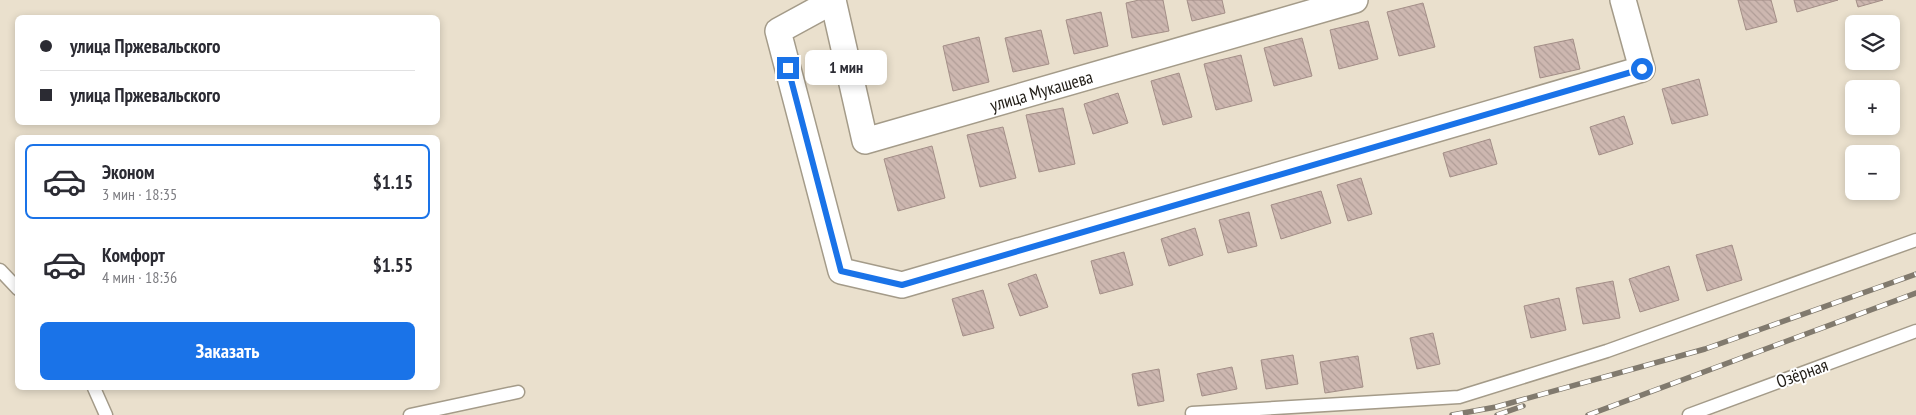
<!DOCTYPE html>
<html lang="ru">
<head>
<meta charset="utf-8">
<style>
  body { margin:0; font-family:"PT Sans Narrow",sans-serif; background:#f2f2f3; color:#2b2b33; height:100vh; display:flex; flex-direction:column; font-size:19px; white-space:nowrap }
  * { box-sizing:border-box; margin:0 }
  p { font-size:16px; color:#7c7c81 }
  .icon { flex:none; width:28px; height:28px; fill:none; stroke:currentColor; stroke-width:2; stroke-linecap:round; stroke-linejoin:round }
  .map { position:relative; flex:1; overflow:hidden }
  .sheet { position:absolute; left:15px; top:135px; width:425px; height:255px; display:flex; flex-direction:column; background:#fff; border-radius:8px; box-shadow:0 2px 8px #0003 }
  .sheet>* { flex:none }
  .guide { position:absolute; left:15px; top:15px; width:425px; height:110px; border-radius:8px; box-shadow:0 2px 8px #0003; display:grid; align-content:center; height:110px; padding:0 25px; background:#fff }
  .tools { position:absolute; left:1845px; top:15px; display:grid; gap:10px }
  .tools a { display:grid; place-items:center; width:55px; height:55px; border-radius:8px; background:#fff; box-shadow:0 2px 8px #0003; font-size:25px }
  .end { position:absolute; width:22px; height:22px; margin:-11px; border:6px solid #1a73e8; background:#fff; box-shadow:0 0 0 2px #fff }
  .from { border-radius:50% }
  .bubble { position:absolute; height:35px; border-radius:8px; background:#fff; box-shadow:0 2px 8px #0003; font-size:16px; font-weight:700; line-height:35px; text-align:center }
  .guide b { display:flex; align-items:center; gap:18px; height:48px; font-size:19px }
  .guide b+b { border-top:1px solid #e1e1e2 }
  .guide i { width:12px; height:12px; background:#2b2b33 }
  ul { padding:9px 0 0; list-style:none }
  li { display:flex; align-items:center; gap:15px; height:75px; margin:0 10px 8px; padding:0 15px; border:2px solid transparent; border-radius:8px }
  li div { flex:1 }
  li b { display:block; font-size:19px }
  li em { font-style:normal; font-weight:700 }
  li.active { border-color:#1a73e8 }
  li>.icon { width:45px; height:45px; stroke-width:1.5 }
  .cta { display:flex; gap:10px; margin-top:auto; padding:10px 25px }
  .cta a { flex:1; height:58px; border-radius:8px; background:#1a73e8; color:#fff; font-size:20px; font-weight:700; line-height:58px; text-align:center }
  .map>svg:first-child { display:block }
</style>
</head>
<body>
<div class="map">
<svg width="1916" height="415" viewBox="0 0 1916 415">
  <defs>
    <pattern id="building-back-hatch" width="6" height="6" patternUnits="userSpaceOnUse" patternTransform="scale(1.25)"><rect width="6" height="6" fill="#cdb7b0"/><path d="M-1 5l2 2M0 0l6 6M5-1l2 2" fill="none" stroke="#b09d97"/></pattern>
  </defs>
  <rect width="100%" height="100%" fill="#eae0cd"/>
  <!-- building -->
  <path fill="url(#building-back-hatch)" stroke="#a38e87" d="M1139,0H1163L1169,31L1132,38L1126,3Z
    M1187,0H1222L1225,13L1192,21Z
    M1738,0H1771L1777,22L1746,30Z
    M1794,0H1838L1797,12Z
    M1856,0H1883L1858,7Z
    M1423,3L1435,47L1399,56L1387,12Z
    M1101,12L1108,46L1074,54L1066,20Z
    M1368,21L1378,59L1339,69L1330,30Z
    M1041,30L1049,64L1013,72L1005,38Z
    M979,37L989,82L953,91L943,46Z
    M1302,38L1312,76L1274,86L1264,48Z
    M1573,39L1580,69L1540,78L1534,47Z
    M1241,55L1252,101L1216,110L1204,64Z
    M1179,73L1192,117L1163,125L1151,81Z
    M1699,79L1708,115L1672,124L1662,89Z
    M1118,93L1128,123L1093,134L1084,104Z
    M1063,108L1075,164L1039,172L1026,115Z
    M1624,116L1633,144L1599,155L1590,127Z
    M1003,127L1016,178L980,187L967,135Z
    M1490,139L1497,164L1450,177L1443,153Z
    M932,146L945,198L898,211L884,159Z
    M1361,178L1372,214L1348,221L1337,185Z
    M1321,191L1331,223L1281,239L1271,205Z
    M1249,212L1257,246L1228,253L1219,220Z
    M1195,228L1203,255L1169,266L1161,239Z
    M1732,245L1742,280L1707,291L1696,255Z
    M1124,252L1133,285L1100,294L1091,261Z
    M1669,266L1679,300L1640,312L1629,279Z
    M1036,274L1048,307L1020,316L1008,284Z
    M1613,281L1620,318L1583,324L1576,288Z
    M983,290L994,328L963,336L952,299Z
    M1559,298L1566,330L1531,338L1524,306Z
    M1433,333L1440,364L1417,369L1410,338Z
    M1293,355L1298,384L1266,389L1261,360Z
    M1358,356L1363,387L1325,393L1320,362Z
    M1232,367L1237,389L1202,396L1197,374Z
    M1159,369L1164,401L1138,406L1132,374Z"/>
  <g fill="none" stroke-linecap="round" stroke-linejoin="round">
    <!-- service casing -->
    <g stroke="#a49b89" stroke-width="15">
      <path id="service" d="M0,270L18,289
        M94,388L106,415
        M1192,413L1459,397L1607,351L1916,240
        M410,415L518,392
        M1689,415L1916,331"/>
    </g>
    <!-- minor casing -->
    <g stroke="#a49b89" stroke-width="28">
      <g id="minor">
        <path id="s1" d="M833,0L865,141L1355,0"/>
        <path d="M833,1L778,31L841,271L902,285L1642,69L1623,0"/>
      </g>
    </g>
    <!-- service -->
    <use href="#service" stroke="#fff" stroke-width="12"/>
    <!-- minor -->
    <use href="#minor" stroke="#fff" stroke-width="25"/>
    <!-- rail casing -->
    <g stroke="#817a6e" stroke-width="5.5">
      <path id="rail" d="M1452,415L1496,407L1705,349L1916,274
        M1497,415L1523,406
        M1588,415L1916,293"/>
    </g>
    <!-- rail -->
    <use href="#rail" stroke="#fff" stroke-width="4" stroke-dasharray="11" stroke-linecap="butt"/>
  </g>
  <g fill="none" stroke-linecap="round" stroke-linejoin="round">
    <!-- route -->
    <path stroke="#1a73e8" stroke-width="6" d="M788,68L841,271L902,285L1642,69"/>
  </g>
  <g text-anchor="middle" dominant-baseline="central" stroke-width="4" stroke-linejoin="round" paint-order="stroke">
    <!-- street labels -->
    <g font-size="18" fill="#201c16" stroke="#fff">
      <text stroke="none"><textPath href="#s1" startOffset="328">улица Мукашева</textPath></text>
      <text transform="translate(1802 373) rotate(-20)">Озёрная</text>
    </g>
  </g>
</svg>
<div class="tools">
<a><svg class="icon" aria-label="layers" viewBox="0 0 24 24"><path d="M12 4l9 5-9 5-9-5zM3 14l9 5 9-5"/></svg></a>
<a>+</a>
<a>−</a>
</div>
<i class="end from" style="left:1642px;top:69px"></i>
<i class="end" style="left:788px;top:68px"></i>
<div class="bubble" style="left:805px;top:50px;width:82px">1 мин</div>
<div class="guide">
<b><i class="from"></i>улица Пржевальского</b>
<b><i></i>улица Пржевальского</b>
</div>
<section class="sheet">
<ul>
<li class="active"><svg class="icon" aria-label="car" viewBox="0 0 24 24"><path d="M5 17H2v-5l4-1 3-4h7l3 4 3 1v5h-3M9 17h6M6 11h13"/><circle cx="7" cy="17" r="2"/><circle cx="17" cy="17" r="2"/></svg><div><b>Эконом</b><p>3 мин · 18:35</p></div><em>$1.15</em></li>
<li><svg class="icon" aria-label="car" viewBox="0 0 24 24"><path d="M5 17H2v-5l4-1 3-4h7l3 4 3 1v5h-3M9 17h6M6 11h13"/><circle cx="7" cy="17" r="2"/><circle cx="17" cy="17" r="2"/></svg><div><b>Комфорт</b><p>4 мин · 18:36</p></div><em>$1.55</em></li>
</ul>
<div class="cta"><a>Заказать</a></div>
</section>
</div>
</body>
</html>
